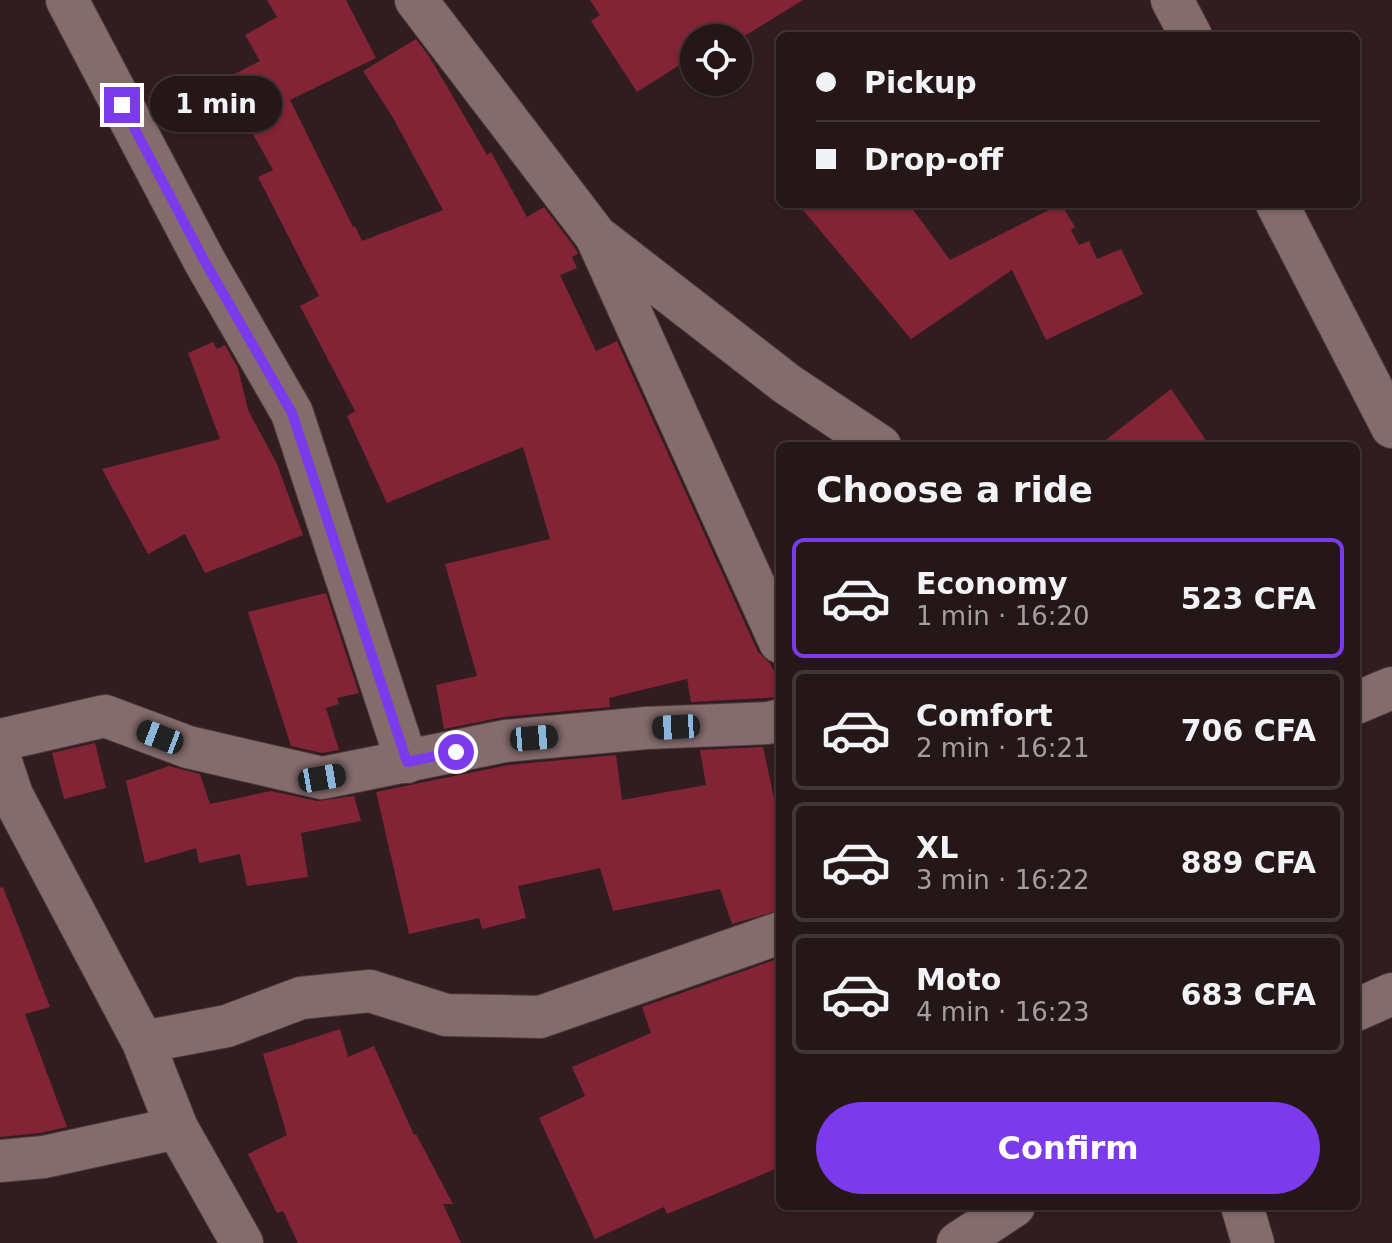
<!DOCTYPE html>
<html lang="en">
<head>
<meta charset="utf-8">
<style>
  body { margin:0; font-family:"DejaVu Sans",sans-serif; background:#312324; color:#f1f3f6; height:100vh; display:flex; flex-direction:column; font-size:30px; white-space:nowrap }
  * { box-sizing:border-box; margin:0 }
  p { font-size:26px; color:#a39fa1 }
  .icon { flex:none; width:44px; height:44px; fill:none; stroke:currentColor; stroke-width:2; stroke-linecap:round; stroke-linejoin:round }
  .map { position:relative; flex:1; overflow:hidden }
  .side { position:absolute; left:776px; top:442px; width:584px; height:768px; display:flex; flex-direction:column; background:#251617; border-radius:12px; box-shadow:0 2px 6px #0004,0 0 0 2px #423536 }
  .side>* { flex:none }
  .banner { position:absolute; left:776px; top:32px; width:584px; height:176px; border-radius:12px; box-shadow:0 2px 6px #0004,0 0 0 2px #423536; display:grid; align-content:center; height:176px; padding:0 40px; background:#251617 }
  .controls { position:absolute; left:680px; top:24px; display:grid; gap:16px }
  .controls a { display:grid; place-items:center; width:72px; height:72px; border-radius:50%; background:#251617; box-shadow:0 2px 6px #0004,0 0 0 2px #423536; font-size:40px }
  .end { position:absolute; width:36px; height:36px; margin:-18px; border:10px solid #7c3aed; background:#fff; box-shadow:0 0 0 4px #fff }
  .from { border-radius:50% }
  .bubble { position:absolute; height:56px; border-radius:28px; background:#251617; box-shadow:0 2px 6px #0004,0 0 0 2px #423536; font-size:26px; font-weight:800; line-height:56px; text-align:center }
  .car { position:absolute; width:24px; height:48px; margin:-24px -12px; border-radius:10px; box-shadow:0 0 6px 2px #0007; background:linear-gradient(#222 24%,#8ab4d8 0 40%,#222 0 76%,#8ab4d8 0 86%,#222 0) }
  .banner b { display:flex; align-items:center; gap:28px; height:76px; font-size:30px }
  .banner b+b { border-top:2px solid #423536 }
  .banner i { width:20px; height:20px; background:#f1f3f6 }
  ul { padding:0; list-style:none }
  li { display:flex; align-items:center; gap:24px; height:120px; margin:0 16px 12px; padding:0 24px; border:4px solid #423536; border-radius:12px }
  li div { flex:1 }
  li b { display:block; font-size:30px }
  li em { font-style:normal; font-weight:800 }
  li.current { border-color:#7c3aed }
  li>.icon { width:72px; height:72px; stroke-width:1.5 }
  h2 { padding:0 40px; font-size:36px; line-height:96px }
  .primary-button { display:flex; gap:16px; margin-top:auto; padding:16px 40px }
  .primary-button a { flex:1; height:92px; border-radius:48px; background:#7c3aed; color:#fff; font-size:32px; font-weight:800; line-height:92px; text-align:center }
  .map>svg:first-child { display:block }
</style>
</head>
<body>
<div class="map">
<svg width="1392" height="1243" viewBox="0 0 1392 1243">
  <rect width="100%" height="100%" fill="#311d1f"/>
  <!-- building -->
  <path fill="#822436" d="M267,0H346L376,58L290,100L353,227L355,226L362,241L443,210L392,116L363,71L416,39L429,56L487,155L491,152L527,217L544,207L575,248L578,254L572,257L577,268L560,275L596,351L617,341L758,652L770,663L778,680L780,697L691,702L687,679L609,698L610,707L503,717L444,729L436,685L477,676L445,564L550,539L523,447L387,503L347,416L355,411L300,306L319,296L258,177L273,170L223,80L260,61L245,35L277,17Z
    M590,0H803L738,40V38H694V68L689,59L637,92L591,21L600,15Z
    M798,204H909L950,260L1061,204L1075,227L1071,230L1079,245L1089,241L1097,259L1121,249L1143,294L1046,340L1012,270L911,339Z
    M213,342L217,349L225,345L238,368L248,410L277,464L303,535L205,573L185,534L148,554L102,469L220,439L188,353Z
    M1171,389L1210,446H1098Z
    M326,593L359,693L337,698L339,704L326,708L339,750L322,753L291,746L248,612Z
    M95,743L106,788L64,799L52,753Z
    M763,747L780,827V910L732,924L720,889L613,911L600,868L518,886L526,918L482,929L479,918L409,934L376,792L508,765L616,755L622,800L706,785L700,750Z
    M169,766L200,774L210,804L271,791L317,801L354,796L361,821L301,833L308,877L247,886L240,854L199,863L196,848L145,863L126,781Z
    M3,887L50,1007L25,1014L67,1127L40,1133L0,1137V888Z
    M780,958V1167L667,1214L664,1207L595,1239L539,1118L585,1096L572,1067L651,1033L642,1007Z
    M340,1029L348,1057L374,1046L414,1135L416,1134L453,1204H443L461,1243H298L283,1211L277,1213L248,1154L287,1135L263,1054Z"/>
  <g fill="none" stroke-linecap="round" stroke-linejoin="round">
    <!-- street casing -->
    <g stroke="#4c3b3d" stroke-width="44">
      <path id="street" d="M67,0L205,262L292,413L407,762
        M416,0L596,236L780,642
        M1172,0L1191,36
        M1277,204L1392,427
        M600,239L787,384L880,446
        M1356,703L1392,688
        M0,740L105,716L188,747L322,778L505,741L646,728L768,723L780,720
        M0,759L12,795L143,1042L177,1128L242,1243
        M1356,1010L1392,994
        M143,1042L227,1026L301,998L370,991L446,1015L540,1017L780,933
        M0,1161L44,1157L177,1128
        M1242,1206L1253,1243
        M958,1243L1014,1206"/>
    </g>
    <!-- street -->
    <use href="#street" stroke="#846b6c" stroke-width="42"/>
  </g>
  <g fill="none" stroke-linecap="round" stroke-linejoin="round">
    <!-- route -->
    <path stroke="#7c3aed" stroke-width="10" d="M122,105L205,262L292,413L407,762L456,752"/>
  </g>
</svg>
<div class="controls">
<a><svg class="icon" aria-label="locate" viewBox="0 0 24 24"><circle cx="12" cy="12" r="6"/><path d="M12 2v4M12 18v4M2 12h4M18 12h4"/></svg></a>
</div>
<i class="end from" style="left:456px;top:752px"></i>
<i class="end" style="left:122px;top:105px"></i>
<div class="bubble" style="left:150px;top:76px;width:132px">1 min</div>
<i class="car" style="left:676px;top:727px;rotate:267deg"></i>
<i class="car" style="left:160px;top:737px;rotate:291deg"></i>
<i class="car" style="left:534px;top:738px;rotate:85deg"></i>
<i class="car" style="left:322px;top:778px;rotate:80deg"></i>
<div class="banner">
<b><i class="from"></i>Pickup</b>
<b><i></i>Drop-off</b>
</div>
<section class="side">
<h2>Choose a ride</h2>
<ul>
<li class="current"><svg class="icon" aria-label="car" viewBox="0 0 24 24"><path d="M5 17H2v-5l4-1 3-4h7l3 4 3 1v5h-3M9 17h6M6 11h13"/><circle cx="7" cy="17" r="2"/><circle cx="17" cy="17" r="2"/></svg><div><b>Economy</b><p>1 min · 16:20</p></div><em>523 CFA</em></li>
<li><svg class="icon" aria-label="car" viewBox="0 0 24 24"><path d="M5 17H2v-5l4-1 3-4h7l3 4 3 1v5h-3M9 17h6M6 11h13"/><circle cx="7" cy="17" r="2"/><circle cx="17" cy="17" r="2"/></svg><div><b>Comfort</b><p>2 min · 16:21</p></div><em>706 CFA</em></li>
<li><svg class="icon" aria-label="car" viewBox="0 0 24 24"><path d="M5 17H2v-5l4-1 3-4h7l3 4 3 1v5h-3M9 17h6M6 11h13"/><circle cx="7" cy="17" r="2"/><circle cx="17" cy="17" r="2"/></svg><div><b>XL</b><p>3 min · 16:22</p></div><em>889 CFA</em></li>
<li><svg class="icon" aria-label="car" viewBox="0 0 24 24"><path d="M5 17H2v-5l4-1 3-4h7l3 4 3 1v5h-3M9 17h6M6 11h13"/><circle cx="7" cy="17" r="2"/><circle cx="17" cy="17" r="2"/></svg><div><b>Moto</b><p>4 min · 16:23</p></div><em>683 CFA</em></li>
</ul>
<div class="primary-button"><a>Confirm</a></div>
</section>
</div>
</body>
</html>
